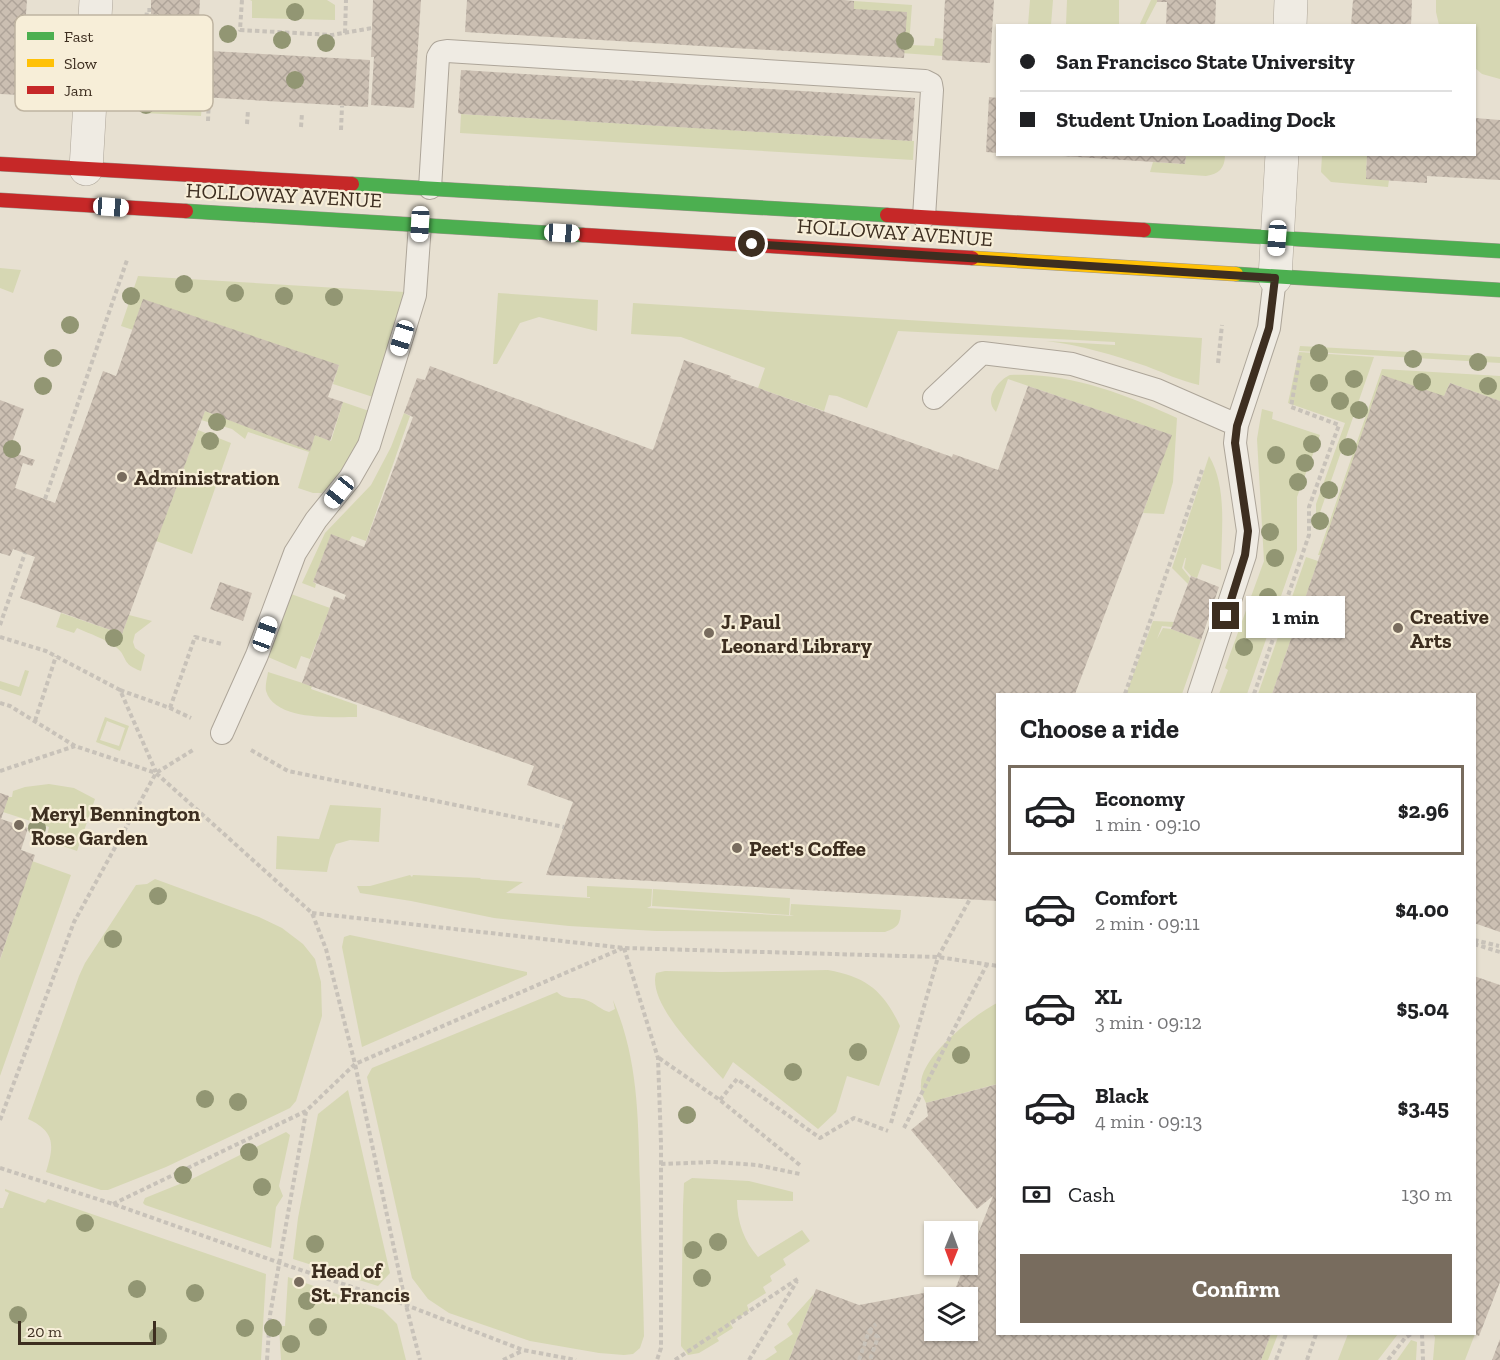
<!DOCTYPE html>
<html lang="en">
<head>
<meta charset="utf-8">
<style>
  body { margin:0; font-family:"Zilla Slab",serif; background:#f6f6f6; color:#202124; height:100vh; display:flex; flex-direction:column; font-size:22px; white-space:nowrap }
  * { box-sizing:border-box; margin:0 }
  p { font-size:20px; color:#757577 }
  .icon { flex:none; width:33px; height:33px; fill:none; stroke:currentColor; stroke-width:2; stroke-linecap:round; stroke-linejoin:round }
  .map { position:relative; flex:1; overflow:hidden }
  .side { position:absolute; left:996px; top:693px; width:480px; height:642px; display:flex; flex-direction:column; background:#fff; border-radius:0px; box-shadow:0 2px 4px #0004 }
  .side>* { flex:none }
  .guide { position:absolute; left:996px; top:24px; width:480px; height:132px; border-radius:0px; box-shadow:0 2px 4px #0004; display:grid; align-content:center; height:132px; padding:0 24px; background:#fff }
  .needle { width:39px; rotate:181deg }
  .fabs { position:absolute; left:924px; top:1221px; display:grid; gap:12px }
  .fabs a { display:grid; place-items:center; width:54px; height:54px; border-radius:0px; background:#fff; box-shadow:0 2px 4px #0004; font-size:30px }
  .scale { position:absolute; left:18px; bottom:15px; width:138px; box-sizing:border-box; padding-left:6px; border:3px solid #3d2e20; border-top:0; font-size:16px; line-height:21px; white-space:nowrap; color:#3d2e20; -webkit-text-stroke:4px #f7eed8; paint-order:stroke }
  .end { position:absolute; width:27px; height:27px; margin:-14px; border:8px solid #3d2e20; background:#fff; box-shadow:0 0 0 3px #fff }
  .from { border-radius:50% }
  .bubble { position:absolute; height:42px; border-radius:0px; background:#fff; box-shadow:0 2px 4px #0004; font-size:20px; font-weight:800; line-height:42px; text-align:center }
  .car { position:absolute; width:18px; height:36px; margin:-18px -9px; border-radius:8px; box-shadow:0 0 4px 2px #0007; background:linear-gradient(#fff 24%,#345 0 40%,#fff 0 76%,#345 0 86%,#fff 0) }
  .guide b { display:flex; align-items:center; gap:21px; height:57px; font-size:22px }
  .guide b+b { border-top:2px solid #e0e0e0 }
  .guide i { width:15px; height:15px; background:#202124 }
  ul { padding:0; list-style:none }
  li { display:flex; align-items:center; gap:18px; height:90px; margin:0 12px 9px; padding:0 12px; border:3px solid transparent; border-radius:0px }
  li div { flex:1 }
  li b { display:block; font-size:22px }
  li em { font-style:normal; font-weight:800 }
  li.current { border-color:#786c5e }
  li>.icon { width:54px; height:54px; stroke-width:1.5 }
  h2 { padding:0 24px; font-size:27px; line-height:72px }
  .pay { display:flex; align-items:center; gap:15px; height:66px; padding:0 24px; font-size:22px }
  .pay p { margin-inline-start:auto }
  .cta { display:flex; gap:12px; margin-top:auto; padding:12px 24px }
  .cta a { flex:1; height:69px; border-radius:0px; background:#786c5e; color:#fff; font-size:24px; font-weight:800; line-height:69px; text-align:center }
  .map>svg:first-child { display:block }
</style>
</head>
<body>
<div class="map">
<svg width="1500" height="1360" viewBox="0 0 1500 1360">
  <defs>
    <pattern id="building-cross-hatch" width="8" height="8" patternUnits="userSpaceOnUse" patternTransform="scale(1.5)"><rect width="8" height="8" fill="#cbbfb2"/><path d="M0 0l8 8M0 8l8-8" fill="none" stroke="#afa499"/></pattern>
  </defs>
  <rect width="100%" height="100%" fill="#e7e0d1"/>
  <!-- green -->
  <path fill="#d6d7b3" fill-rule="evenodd" d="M250,0H327L335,5V20L252,18V1Z
    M1030,0H1053L1051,25H1028Z
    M1067,0H1119V25H1066Z
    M1151,0H1157V2L1145,25L1139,26Z
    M1436,0H1500V79L1482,74L1475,68L1474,26L1439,25L1436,12Z
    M854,1L912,5L909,45L934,46L935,38L944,39L943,56L901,53L854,9Z
    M131,25L142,26L141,42L158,44L157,54L171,55L169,95L200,97V99H196L195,103L202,105L201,116L144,113L132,106L127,93Z
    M461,114L914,141L913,160L460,133Z
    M1186,155H1225C1225,168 1219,174 1206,176L1150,172L1153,162L1185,164Z
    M1322,155H1367L1366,178L1389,180L1388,187L1331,182L1321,172Z
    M0,268L21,270L13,293L0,288Z
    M138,276L405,292L373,397L333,384L339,365L133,330L121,326Z
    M498,293L598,300L597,331L539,317L520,323L497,364H493Z
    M633,303L1202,338L1199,385C1181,381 1164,373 1146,366C1113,355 1081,345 1046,341L1115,345V342L898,331L867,408L837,396L829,395L824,411L758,388L765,368L681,337L631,334Z
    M1300,346L1500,357V363L1299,351Z
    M1299,352L1374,357L1316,524V504L1345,423L1288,403Z
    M1382,369L1500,376V401L1450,383L1444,396L1320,555H1318Z
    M1010,375C1068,372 1125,394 1177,418L1173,482L1164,514L1143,513L1171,435L1008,379L996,412C983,400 998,380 1010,375Z
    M343,402L372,412L345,470L322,493H313L298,488L309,452L248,432L245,439L232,429L201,420L205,411L310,450L315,435L331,441Z
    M1262,409L1273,412L1272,419L1320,435L1297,497V550L1247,694H1219L1228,670L1225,668L1264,561L1257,439Z
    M404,413L410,416L366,541L352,536L349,541L331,535L313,582L316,584L315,588L302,583L325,533L371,485L391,447Z
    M198,430L231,443L192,554L156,541Z
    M1209,456C1228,488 1221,533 1221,570L1202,564L1197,578L1191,576L1184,568L1186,558H1185L1182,568L1190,578L1188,584L1172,568Z
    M1306,557L1318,561L1272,694H1258Z
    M291,594L330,608L310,659L301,656L296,669L268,657Z
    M61,613L122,634L129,615L152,621L135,634L133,642L135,648L145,655L141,671C121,664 128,657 117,648C106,639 90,634 77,628L74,633L56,627Z
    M1153,621L1174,622L1172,627L1162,626L1157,639L1163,628L1171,629L1201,640L1182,694H1126Z
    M25,670L29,671L21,696L0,689V681L19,687Z
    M268,672L312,686L311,689L357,705V717C333,717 275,721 266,691C265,685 267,679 268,672Z
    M105,717L129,726L120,751L96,742ZM107,721L125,728L119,746L100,740Z
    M49,784L74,788L95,799L77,851L46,840L49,827L3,812L8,797H12L13,791L25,787Z
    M330,805L381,808L379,842L350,840L336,844L330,858L327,872L276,869L277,836L319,839Z
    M32,861L71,875L0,1076V960Z
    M410,875L412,877L413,875L481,878L480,879L523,882L506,893L590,898V897H587V886L652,889L651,906L647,908L794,916L790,915L791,904L901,910C900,924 899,927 885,932L656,931L569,926L494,918L411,901L360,893L357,886H370Z
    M155,879L259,917L282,928L303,944L315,959L321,982L322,1016L296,1101L290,1108L166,1167L108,1190H101L46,1172C54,1146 56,1132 28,1119L79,976L85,963L136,885L147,884Z
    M653,889L790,898L789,915L652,906Z
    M350,935L527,972V975L362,1047L342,947L344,937Z
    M828,970C866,977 883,990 900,1026L879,1086L847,1076L836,1112L818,1129L733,1062L723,1079C703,1057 647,1005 656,973L665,971L721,972Z
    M557,992C565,1001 576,996 586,1000C595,1003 601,1010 609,1012L615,1009L613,1000C639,1061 638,1120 640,1185C641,1235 643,1286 644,1336L640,1348L633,1354L624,1355L599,1353L530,1341L449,1313L428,1299L412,1278L367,1077L372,1068Z
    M997,1003V1084L926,1103C923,1097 920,1091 921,1084C921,1056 974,1015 997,1003Z
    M348,1090L390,1273L378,1286L293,1259L298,1218L318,1114Z
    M286,1132L290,1135L279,1186L283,1196L276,1207L271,1248L145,1205L143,1203L145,1198L192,1179Z
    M692,1178L749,1181L793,1192V1201L737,1200C737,1222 744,1241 758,1257L802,1230L810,1241L783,1259L786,1265L770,1276L772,1281L763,1287L766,1293L747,1305L749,1311L730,1323L733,1328L717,1338L719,1341L699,1353L688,1355L681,1346L683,1206L684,1183Z
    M5,1189L45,1203L48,1199L266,1274L261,1360H0V1208H3L9,1193L5,1191Z
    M288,1277L383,1310L397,1324L406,1360H281L279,1326H285Z
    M814,1294L789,1360H765L777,1352L774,1347L793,1334L787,1324Z
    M1271,1334H1278L1268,1360H1261Z
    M1348,1334H1398L1378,1360H1338Z
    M1433,1334H1475L1465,1360H1433L1435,1337Z
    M1411,1340L1417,1342L1416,1360H1397Z"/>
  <!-- building -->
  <path fill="url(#building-cross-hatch)" fill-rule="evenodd" d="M0,0H27L25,28H33L31,57L24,56L21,95L0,94Z
    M151,0H200L198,34L212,35L210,51L370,60L368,107L169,95L171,55L157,54L158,14H151Z
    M373,0H421L414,108L371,105L374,57H371Z
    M467,0H844L854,1V9L907,12L904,58L465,32Z
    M945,0H994L990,63L942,60Z
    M1157,0H1216L1215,26H1166L1167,2H1157Z
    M1353,0H1412L1411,26H1351Z
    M461,70L915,98L912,141L461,114L458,113Z
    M989,97L998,98V153L986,152Z
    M1475,118L1500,120V180L1427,176V183L1366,179L1367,154H1474Z
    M1062,154H1186L1185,164L1062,156Z
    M143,299L339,365L328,397L343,402L330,441L315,435L310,451L205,411L122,634L20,598L35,557L13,549L10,556L0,553V400L24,409L9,451L35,460L32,466L23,463L15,488L55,503L103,371L116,376Z
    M684,360L731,376L730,378L952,457L953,454L998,470L1028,386L1172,435L1075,694H998V901L546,875L573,802L527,785L534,766L302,683L334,596L344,600L346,595L313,582L331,534L364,547L413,417L404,413L417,378L425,380L430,366L653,450Z
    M1382,375L1444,396L1450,383L1500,401V932L1474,923V694H1272Z
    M1191,576L1219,587L1201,640L1171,629Z
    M220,582L252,593L243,621L210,609Z
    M0,793L9,796L1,819L28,828L21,850L35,855L0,959Z
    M1474,976L1500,985V1282L1479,1336L1474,1334Z
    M998,1084V1334H1271L1261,1360H789L816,1289L859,1305L956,1287L965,1264H968V1259L993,1196L977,1209L911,1130L928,1116L926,1103ZM934,1298H968V1330H934Z
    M1500,1339V1360H1492Z"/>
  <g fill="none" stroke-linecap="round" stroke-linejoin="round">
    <!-- lane casing -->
    <g stroke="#ada599" stroke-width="24">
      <path id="lane" d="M430,188L438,57L441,52L447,51L925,81L931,84L932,90L924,217
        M934,398L982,353L1072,364L1157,390L1237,425
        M1199,694L1245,555L1248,531L1235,443L1237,425L1269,328L1275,278
        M222,733L257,655L295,553L316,520L350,478L369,445L415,295L420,224"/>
    </g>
    <!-- street casing -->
    <g stroke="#ada599" stroke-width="34">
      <path id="street" d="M1290,26L1291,0
        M86,169L96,0
        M1275,278L1282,154"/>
    </g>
    <!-- fast casing -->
    <g stroke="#9c958a" stroke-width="15">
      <path id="fast" d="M352,184L887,215
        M186,211L583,235
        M1144,230L1500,251
        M1236,274L1500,290"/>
    </g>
    <!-- slow casing -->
    <g stroke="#9c958a" stroke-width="15">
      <path id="slow" d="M972,258L1236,274"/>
    </g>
    <!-- jam casing -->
    <g stroke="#9c958a" stroke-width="15">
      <path id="jam" d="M0,164L352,184
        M0,200L186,211
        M887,215L1144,230
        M583,235L972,258"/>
    </g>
    <!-- path -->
    <path stroke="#c8c2b9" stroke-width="4" stroke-dasharray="4.5 3" stroke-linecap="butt" d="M242,0L240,30L332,35L372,28
      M135,20L146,21L147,10H151
      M146,21V38L153,39L155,14
      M345,33L346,0
      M208,121L209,97
      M247,124L248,110
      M301,127L302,113
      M341,130L342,106
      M1218,363L1222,325
      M45,499L127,260
      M0,625L25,553
      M0,637L46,651L120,690L156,772
      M120,690L170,708L191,718
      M1125,694L1202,470
      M1254,694L1309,535V507L1339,425L1291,407L1300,355
      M0,703L10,706L75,746L156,773L312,913L326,949L355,1064L406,1305L420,1360
      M170,708L195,637L222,644
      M35,721L56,656
      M251,750L288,771L564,827
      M0,771L75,746
      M312,913L624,948L938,957L998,966
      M1474,940L1499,946
      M1474,944L1500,952
      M624,948L658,1058L661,1143V1348L657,1360
      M659,1058L720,1100L801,1166
      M720,1100L737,1079L820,1138L854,1118L888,1131
      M0,1120L74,922L156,773L193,750
      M891,1123L938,957L970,899
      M904,1128L987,964
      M661,1164L713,1162L757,1165L800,1174
      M0,1168L113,1204L280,1263L406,1305L523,1350L576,1360
      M113,1204L306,1111L355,1064L623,948
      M869,1331L876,1324
      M1422,1334L1423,1360
      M267,1360L270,1315L306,1112
      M503,1360L522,1351
      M675,1360L799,1278
      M749,1360L797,1281
      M859,1360L869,1331L878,1337L870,1360
      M1276,1360L1286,1334
      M1307,1360L1316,1334
      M1388,1360L1405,1338L1411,1334"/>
    <!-- lane -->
    <use href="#lane" stroke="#efebe3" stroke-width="22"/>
    <!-- street -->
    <use href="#street" stroke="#efebe3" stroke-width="33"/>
    <!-- fast -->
    <use href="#fast" stroke="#4caf50" stroke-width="14"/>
    <!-- slow -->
    <use href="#slow" stroke="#ffc107" stroke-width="14"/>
    <!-- jam -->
    <use href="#jam" stroke="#c62828" stroke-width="14"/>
  </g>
  <!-- trees -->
  <g fill="#929673">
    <circle cx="295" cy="12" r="9"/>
    <circle cx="228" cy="34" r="9"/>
    <circle cx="282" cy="40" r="9"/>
    <circle cx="905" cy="41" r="9"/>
    <circle cx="326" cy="43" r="9"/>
    <circle cx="295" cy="80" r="9"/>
    <circle cx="146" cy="105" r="9"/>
    <circle cx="184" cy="284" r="9"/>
    <circle cx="235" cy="293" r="9"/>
    <circle cx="131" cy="296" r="9"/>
    <circle cx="284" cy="296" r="9"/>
    <circle cx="334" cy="297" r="9"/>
    <circle cx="70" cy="325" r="9"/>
    <circle cx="1319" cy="353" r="9"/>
    <circle cx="53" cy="358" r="9"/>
    <circle cx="1413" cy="359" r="9"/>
    <circle cx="1478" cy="362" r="9"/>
    <circle cx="1354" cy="379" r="9"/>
    <circle cx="1422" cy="382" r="9"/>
    <circle cx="1319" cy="383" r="9"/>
    <circle cx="43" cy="386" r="9"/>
    <circle cx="1488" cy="386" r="9"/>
    <circle cx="1340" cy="401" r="9"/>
    <circle cx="1359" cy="410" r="9"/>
    <circle cx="217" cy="422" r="9"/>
    <circle cx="210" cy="441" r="9"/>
    <circle cx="1312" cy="444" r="9"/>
    <circle cx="1348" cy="447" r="9"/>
    <circle cx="12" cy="449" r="9"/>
    <circle cx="1276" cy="455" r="9"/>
    <circle cx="1305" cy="463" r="9"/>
    <circle cx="1298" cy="482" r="9"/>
    <circle cx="1329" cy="490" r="9"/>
    <circle cx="1320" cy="521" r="9"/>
    <circle cx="1270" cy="532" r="9"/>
    <circle cx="1275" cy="558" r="9"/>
    <circle cx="1268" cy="597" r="9"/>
    <circle cx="114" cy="638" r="9"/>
    <circle cx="1244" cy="647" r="9"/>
    <circle cx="37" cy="828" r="9"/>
    <circle cx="158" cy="896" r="9"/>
    <circle cx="113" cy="939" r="9"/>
    <circle cx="858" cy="1052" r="9"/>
    <circle cx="961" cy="1055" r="9"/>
    <circle cx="793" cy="1072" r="9"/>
    <circle cx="205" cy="1099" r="9"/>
    <circle cx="238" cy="1102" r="9"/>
    <circle cx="687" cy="1115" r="9"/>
    <circle cx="249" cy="1152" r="9"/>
    <circle cx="183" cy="1175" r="9"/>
    <circle cx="262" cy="1187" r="9"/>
    <circle cx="85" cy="1223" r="9"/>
    <circle cx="718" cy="1242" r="9"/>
    <circle cx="315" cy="1244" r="9"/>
    <circle cx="693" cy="1250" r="9"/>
    <circle cx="702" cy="1278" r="9"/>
    <circle cx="137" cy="1289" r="9"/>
    <circle cx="195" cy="1293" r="9"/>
    <circle cx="307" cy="1301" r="9"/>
    <circle cx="18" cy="1315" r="9"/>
    <circle cx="318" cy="1327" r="9"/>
    <circle cx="245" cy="1328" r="9"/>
    <circle cx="273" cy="1328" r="9"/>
    <circle cx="158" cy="1336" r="9"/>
    <circle cx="291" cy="1344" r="9"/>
  </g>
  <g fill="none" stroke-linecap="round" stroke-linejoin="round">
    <!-- route -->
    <path stroke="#3d2e20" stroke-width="8" d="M752,244L1275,278L1269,328L1237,426L1235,443L1248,531L1245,555L1226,616"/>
  </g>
  <!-- markers -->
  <g fill="#786c5e" stroke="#f7eed8" stroke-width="2">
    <circle cx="122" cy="477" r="6"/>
    <circle cx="1398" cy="628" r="6"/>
    <circle cx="709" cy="633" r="6"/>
    <circle cx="19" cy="825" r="6"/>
    <circle cx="737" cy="848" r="6"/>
    <circle cx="299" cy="1282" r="6"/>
  </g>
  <g text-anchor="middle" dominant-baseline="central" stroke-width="4.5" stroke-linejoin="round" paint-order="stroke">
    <!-- street labels -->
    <g font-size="21" fill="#3d2e20" stroke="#f7eed8">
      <text transform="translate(284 195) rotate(3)">HOLLOWAY AVENUE</text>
      <text transform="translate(895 232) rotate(4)">HOLLOWAY AVENUE</text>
    </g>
    <!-- poi labels -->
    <g font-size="21" font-weight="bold" fill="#3d2e20" stroke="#f7eed8" text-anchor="start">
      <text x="134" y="477">Administration</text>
      <text x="1410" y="616">Creative<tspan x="1410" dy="24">Arts</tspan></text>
      <text x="721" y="621">J. Paul<tspan x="721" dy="24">Leonard Library</tspan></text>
      <text x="31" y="813">Meryl Bennington<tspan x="31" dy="24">Rose Garden</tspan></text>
      <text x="749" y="848">Peet's Coffee</text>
      <text x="311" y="1270">Head of<tspan x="311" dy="24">St. Francis</tspan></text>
    </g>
  </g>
  <!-- legend -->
  <rect x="15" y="15" width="198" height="96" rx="9" fill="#f7eed8" stroke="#bfb4a1" stroke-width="1.5"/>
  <rect x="27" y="32" width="27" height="8" fill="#4caf50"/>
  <rect x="27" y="59" width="27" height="8" fill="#ffc107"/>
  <rect x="27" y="86" width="27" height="8" fill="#c62828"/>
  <g font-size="16" fill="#3d2e20">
    <text x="64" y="42">Fast</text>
    <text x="64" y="69">Slow</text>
    <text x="64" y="96">Jam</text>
  </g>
</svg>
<div class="fabs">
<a><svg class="needle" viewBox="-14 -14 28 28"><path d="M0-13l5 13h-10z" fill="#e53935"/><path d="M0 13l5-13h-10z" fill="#757577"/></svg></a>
<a><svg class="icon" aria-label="layers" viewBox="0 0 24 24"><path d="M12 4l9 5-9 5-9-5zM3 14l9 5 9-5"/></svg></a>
</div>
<div class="scale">20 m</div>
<i class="end from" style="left:752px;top:244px"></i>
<i class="end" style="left:1226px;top:616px"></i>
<div class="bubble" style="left:1246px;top:596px;width:99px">1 min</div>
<i class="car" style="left:111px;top:207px;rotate:94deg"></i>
<i class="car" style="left:420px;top:224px;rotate:183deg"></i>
<i class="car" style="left:562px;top:233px;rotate:93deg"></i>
<i class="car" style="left:1277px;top:238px;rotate:184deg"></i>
<i class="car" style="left:402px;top:338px;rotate:197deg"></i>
<i class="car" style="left:339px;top:492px;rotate:219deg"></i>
<i class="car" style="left:265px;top:634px;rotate:20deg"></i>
<div class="guide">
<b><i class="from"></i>San Francisco State University</b>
<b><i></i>Student Union Loading Dock</b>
</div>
<section class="side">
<h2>Choose a ride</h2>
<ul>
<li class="current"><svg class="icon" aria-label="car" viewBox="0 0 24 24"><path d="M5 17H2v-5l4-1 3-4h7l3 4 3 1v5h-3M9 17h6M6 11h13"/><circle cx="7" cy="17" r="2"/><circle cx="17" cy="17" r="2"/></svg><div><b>Economy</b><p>1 min · 09:10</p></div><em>$2.96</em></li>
<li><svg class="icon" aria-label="car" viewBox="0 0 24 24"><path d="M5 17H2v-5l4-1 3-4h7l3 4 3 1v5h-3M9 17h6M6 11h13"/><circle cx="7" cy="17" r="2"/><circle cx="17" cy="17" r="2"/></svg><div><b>Comfort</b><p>2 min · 09:11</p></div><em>$4.00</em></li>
<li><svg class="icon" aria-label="car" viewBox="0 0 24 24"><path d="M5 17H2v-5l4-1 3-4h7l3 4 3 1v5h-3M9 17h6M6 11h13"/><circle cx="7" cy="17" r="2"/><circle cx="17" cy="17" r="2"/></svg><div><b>XL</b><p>3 min · 09:12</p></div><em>$5.04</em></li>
<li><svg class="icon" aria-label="car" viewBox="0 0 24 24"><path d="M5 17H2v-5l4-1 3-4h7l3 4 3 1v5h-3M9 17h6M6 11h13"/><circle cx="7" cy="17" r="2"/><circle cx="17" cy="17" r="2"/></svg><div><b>Black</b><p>4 min · 09:13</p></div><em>$3.45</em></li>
</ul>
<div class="pay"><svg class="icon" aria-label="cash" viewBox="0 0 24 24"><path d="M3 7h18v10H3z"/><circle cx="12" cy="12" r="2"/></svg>Cash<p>130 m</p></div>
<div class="cta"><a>Confirm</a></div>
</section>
</div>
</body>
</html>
